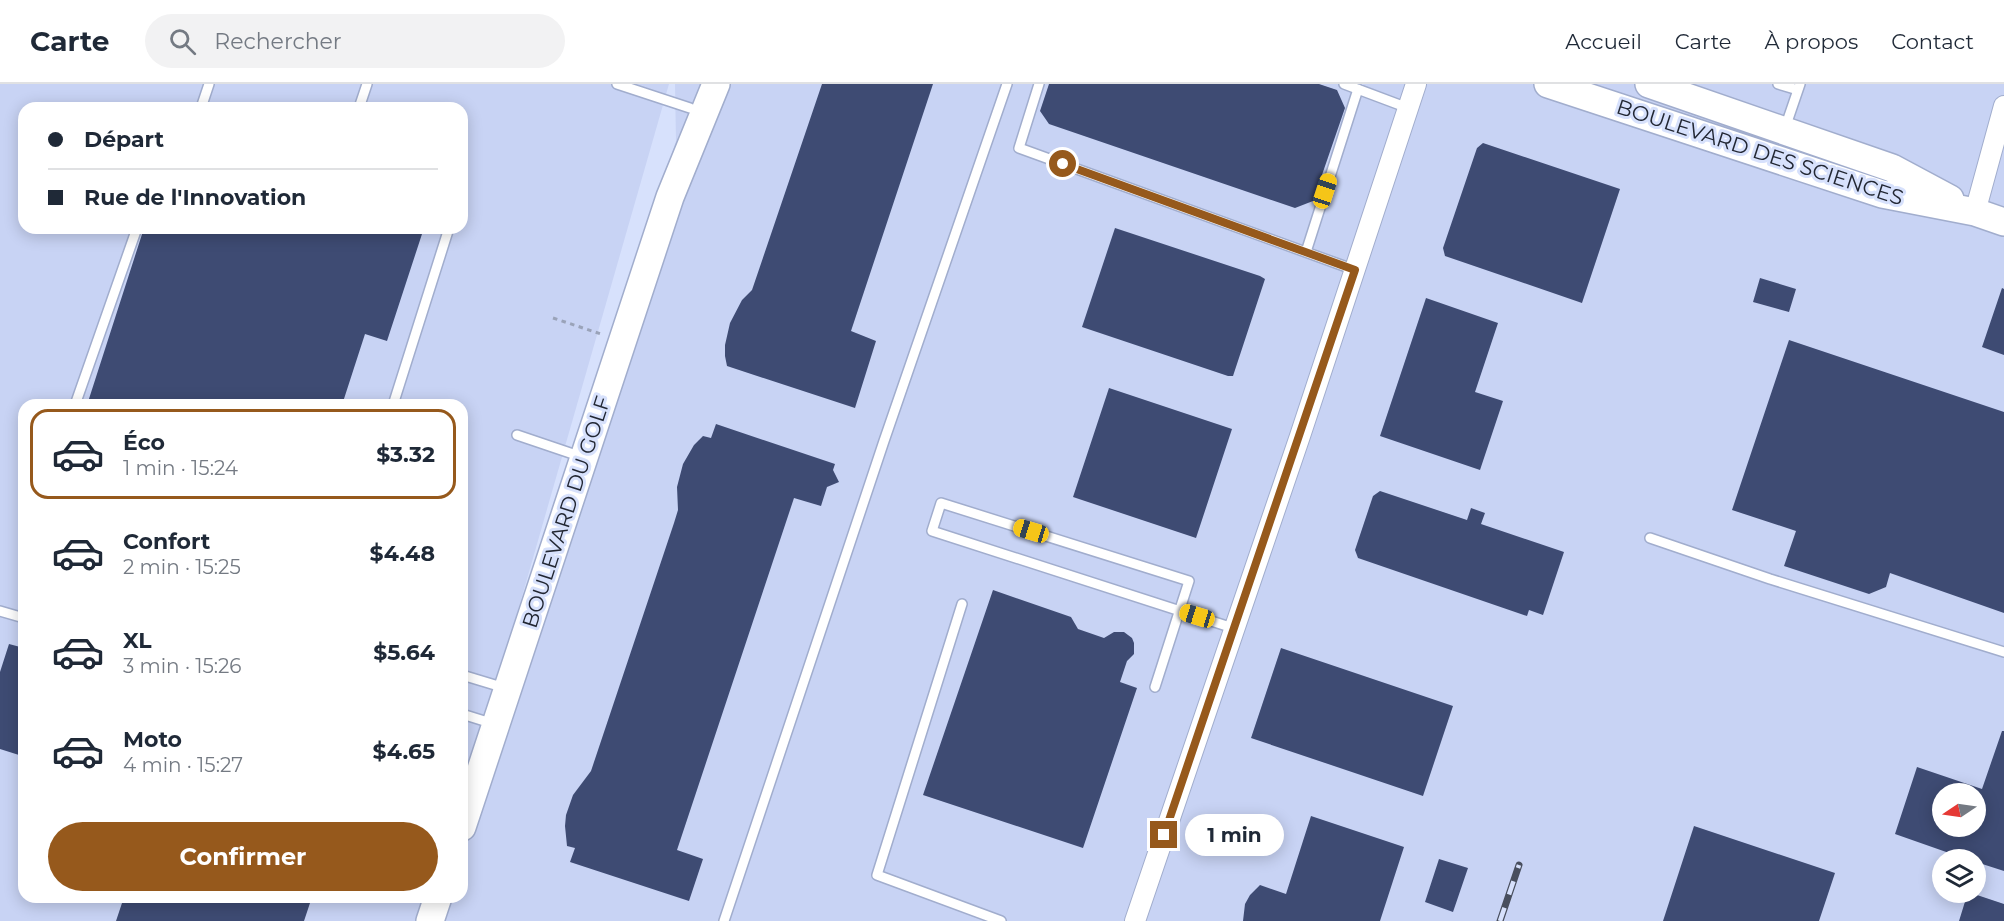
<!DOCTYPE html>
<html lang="fr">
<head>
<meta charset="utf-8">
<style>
  body { margin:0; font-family:Montserrat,sans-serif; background:#f2f2f3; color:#1f2937; height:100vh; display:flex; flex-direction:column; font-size:22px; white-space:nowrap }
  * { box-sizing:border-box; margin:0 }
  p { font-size:20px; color:#747a83 }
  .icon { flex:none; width:33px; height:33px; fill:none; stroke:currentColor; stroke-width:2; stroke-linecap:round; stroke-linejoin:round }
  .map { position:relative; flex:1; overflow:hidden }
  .drawer { position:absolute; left:18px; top:315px; width:450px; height:504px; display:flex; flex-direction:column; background:#fff; border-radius:18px; box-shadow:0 3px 15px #0003 }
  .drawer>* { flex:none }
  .banner { position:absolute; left:18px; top:18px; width:450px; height:132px; border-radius:18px; box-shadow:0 3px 15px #0003; display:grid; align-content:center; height:132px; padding:0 30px; background:#fff }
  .needle { width:39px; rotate:257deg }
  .tools { position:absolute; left:1932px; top:699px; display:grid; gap:12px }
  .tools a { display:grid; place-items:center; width:54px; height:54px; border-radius:50%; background:#fff; box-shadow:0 3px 15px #0003; font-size:30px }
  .end { position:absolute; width:27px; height:27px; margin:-14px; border:8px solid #96591c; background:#fff; box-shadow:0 0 0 3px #fff }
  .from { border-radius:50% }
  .bubble { position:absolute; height:42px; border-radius:21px; background:#fff; box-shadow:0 3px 15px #0003; font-size:20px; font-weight:700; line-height:42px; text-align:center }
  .car { position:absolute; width:18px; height:36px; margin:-18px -9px; border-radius:8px; box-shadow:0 0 4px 2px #0007; background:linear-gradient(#f5c518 24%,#345 0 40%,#f5c518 0 76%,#345 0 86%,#f5c518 0) }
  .banner b { display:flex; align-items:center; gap:21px; height:57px; font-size:22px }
  .banner b+b { border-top:2px solid #e0e1e3 }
  .banner i { width:15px; height:15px; background:#1f2937 }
  ul { padding:10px 0 0; list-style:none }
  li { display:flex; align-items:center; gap:18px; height:90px; margin:0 12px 9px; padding:0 18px; border:3px solid transparent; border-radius:18px }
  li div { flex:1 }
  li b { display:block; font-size:22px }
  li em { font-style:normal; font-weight:700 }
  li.selected { border-color:#96591c }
  li>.icon { width:54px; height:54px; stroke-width:1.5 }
  .action { display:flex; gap:12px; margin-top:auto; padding:12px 30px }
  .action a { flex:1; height:69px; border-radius:36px; background:#96591c; color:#fff; font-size:24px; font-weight:700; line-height:69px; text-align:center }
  header { display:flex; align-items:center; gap:36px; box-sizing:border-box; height:84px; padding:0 30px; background:#fff; border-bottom:2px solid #e0e1e3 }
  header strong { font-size:28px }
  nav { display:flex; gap:33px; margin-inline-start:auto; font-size:21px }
  .search { width:420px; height:54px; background:#f2f2f3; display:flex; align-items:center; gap:15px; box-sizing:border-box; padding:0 21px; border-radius:33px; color:#747a83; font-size:22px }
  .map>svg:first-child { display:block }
</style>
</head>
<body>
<header>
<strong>Carte</strong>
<div class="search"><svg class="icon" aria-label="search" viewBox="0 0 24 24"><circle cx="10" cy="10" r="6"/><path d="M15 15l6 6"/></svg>Rechercher</div>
<nav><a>Accueil</a><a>Carte</a><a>À propos</a><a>Contact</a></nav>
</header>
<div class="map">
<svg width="2004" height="837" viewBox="0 0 2004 837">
  <rect width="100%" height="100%" fill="#d7e1fc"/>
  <!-- built -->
  <path fill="#c8d3f4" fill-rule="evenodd" d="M0,0H669L498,596L676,57L675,0H2004V837H0ZM24,24H462V144H24ZM24,321H462V813H24ZM1942,710H1976V742H1942ZM1942,776H1976V808H1942Z"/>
  <!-- building -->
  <path fill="#3e4b73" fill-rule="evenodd" d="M822,0H933L851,247L876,257L855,324L727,282L725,272V261L730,239L742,216L752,206Z
    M1049,0H1319L1337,6L1345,24L1313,117L1295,124L1049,40L1040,27Z
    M1483,59L1620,105L1582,219L1445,172L1443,164L1477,64Z
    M144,144H417L416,148L422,150L387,257L365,250L342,321H87Z
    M1115,144L1260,192L1265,195L1233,292H1228L1082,243Z
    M1760,194L1796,205L1789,228L1753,218Z
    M2002,204L2004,205V271L1982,263Z
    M1426,214L1498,239L1475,308L1503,317L1480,386L1380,352Z
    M1789,256L2004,328V529L1890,489L1886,503L1869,510L1784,482L1796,447L1732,426Z
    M1109,304L1232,345L1196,454L1073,413Z
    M716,340L835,380L833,386L839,398L827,403L821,422L794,414L677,766L703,775L689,817L570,778L575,764L567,762L565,742L566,731L573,711L591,687L674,439L678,426L677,403L683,380L694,361L703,352L711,354Z
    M1380,407L1467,436L1471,424L1485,429L1481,440L1564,468L1543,531L1529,526L1527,532L1358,474L1355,466L1373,412Z
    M993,506L1071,533L1078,545L1104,554L1114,548H1124L1132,554L1134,559V570L1127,577L1120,598L1137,604L1083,764L923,711Z
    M9,560L24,564V656L19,671L0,665V588Z
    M1281,564L1453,622L1423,712L1251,654Z
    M2002,647H2004V787L1976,778V776H1969L1895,750L1917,683L1982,705ZM1942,710H1976V742H1942Z
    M1311,732L1404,763L1380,837H1243L1245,820L1250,811L1260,801L1286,810Z
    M1694,742L1835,789L1819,837H1663Z
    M1439,775L1468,784L1453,828L1425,818Z
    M1968,808L2004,820V837H1959Z
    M124,813H312L304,837H116Z"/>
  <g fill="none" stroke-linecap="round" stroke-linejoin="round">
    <!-- lane casing -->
    <g stroke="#a1adcd" stroke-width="12">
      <path id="lane" d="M617,0L690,24
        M1039,0L1019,64L1355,186
        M1344,0L1408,24
        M1778,0L1798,6
        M201,24L209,0
        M359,24L367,0
        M1785,44L1800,0
        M1306,168L1358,5
        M75,321L137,144
        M393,321L449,144
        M517,351L582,373
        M1650,454L1770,495L2004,568
        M962,520L877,791L1001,837
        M0,527L24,534
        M462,591L505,604
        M1155,603L1189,497L941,419L932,447L1233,544
        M462,630L494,640
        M724,837L884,357L1007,0"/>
    </g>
    <!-- street casing -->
    <g stroke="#a1adcd" stroke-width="22">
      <path id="street" d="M1975,128L2004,22
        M1135,837L1300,352L1416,0"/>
    </g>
    <!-- secondary casing -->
    <g stroke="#a1adcd" stroke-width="30">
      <path id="secondary" d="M1548,0L1882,110L1975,128L2004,138
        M1649,0L1892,84L1950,115
        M462,743L670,113L716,0
        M430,837L438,813"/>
    </g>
    <!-- path -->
    <path stroke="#9aa3b9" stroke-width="3" stroke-dasharray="4.5 4.5" stroke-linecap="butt" d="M553,234L604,251"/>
    <!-- lane -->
    <use href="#lane" stroke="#fff" stroke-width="9"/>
    <!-- street -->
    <use href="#street" stroke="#fff" stroke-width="20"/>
    <!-- secondary -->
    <use href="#secondary" stroke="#fff" stroke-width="27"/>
    <!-- rail casing -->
    <g stroke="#484e5d" stroke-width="7">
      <path id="rail" d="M1500,837L1519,781"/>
    </g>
    <!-- rail -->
    <use href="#rail" stroke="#d7e1fc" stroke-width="4.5" stroke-dasharray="14" stroke-linecap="butt"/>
  </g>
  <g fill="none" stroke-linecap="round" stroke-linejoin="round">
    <!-- route -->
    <path stroke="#96591c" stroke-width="8" d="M1063,80L1355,186L1164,751"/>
  </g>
  <g text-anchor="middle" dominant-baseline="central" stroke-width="6" stroke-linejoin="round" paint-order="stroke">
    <!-- street labels -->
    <g font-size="21" fill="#222733" stroke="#d7e1fc">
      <text transform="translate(1760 68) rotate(18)">BOULEVARD DES SCIENCES</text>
      <text transform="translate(566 428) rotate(-72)">BOULEVARD DU GOLF</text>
    </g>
  </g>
</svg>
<div class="tools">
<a><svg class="needle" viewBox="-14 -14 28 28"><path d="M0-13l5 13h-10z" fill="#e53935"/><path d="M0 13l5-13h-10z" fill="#747a83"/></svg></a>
<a><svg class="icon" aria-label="layers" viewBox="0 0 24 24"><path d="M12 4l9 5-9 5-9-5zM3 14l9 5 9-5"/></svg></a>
</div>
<i class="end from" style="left:1063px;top:80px"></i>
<i class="end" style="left:1164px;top:751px"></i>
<div class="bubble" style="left:1185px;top:730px;width:99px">1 min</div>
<i class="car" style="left:1325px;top:107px;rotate:18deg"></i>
<i class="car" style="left:1031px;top:447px;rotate:287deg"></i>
<i class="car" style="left:1197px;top:532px;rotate:287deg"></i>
<div class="banner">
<b><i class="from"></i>Départ</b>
<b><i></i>Rue de l'Innovation</b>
</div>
<section class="drawer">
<ul>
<li class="selected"><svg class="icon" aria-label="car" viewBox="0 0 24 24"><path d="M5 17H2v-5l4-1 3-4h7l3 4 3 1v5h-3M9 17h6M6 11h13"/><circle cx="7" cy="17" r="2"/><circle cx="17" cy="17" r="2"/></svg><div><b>Éco</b><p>1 min · 15:24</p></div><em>$3.32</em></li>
<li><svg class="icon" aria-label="car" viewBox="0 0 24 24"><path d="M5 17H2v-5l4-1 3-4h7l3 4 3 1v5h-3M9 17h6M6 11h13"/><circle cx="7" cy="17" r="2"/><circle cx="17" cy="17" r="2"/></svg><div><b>Confort</b><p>2 min · 15:25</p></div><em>$4.48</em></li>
<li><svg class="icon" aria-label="car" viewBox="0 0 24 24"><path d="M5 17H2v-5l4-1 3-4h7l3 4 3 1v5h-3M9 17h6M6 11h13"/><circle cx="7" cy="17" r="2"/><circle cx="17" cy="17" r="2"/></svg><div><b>XL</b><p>3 min · 15:26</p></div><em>$5.64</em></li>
<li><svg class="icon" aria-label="car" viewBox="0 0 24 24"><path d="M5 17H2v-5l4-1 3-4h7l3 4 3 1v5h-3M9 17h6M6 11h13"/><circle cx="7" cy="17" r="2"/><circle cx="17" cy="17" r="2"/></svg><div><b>Moto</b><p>4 min · 15:27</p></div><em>$4.65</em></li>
</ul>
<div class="action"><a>Confirmer</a></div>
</section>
</div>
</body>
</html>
